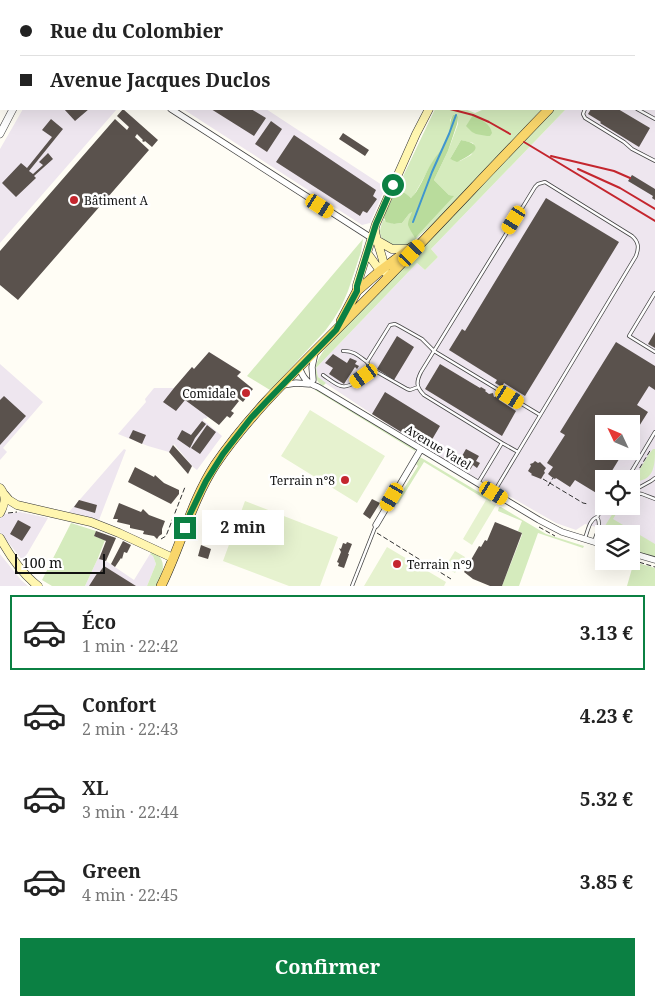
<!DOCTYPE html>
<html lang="fr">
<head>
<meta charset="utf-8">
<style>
  body { margin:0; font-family:"Noto Serif",serif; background:#f2f2f2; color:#222; height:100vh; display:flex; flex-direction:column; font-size:19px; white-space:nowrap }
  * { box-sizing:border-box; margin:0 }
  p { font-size:16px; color:#767676 }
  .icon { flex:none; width:28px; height:28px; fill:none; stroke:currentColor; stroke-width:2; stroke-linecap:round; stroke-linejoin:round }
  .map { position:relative; height:586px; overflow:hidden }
  .details { display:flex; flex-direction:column; background:#fff; flex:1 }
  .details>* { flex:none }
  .top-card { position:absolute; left:0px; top:0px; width:655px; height:110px; box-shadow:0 5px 20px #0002; display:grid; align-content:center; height:110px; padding:0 20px; background:#fff }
  .needle { width:32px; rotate:314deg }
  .fabs { position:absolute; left:595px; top:415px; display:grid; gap:10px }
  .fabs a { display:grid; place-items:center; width:45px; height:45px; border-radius:0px; background:#fff; box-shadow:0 5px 20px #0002; font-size:25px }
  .scale { position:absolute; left:15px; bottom:12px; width:90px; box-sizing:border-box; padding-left:5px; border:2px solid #111; border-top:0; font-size:14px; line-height:18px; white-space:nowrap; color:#111; -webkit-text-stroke:4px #fff; paint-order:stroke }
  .end { position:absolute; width:22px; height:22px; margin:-11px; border:6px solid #0b8043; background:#fff; box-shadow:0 0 0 2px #fff }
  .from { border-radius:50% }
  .bubble { position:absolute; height:35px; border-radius:0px; background:#fff; box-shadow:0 5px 20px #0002; font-size:16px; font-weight:700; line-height:35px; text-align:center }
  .car { position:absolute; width:15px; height:30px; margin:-15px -8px; border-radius:6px; box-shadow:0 0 4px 1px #0007; background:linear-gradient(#f5c518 24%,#345 0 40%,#f5c518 0 76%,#345 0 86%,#f5c518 0) }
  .top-card b { display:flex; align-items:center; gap:18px; height:48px; font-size:19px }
  .top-card b+b { border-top:1px solid #e0e0e0 }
  .top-card i { width:12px; height:12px; background:#222 }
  ul { padding:9px 0 0; list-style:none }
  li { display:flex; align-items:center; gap:15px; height:75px; margin:0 10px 8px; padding:0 10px; border:2px solid transparent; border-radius:0px }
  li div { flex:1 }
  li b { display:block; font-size:19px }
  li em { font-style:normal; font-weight:700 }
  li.active { border-color:#0b8043 }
  li>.icon { width:45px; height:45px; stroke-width:1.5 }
  .action { display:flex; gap:10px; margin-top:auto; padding:10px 20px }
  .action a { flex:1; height:58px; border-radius:0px; background:#0b8043; color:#fff; font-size:20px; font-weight:700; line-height:58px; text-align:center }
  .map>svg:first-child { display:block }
</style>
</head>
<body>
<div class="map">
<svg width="655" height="586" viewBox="0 0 655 586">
  <rect width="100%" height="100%" fill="#fffdf5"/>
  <!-- industrial -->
  <path fill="#eee6ef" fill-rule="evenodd" d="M655,17V555L631,534L603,529L585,524L576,530L556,523L509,496L508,497L416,443L322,381L318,377L316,368L417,263L425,270L438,257L431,249L566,109H654V18ZM604,424H631V451H604ZM604,479H631V506H604Z
    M23,109H117L0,243V149Z
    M183,109H266L382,185L384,191L370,223L362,225Z
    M209,352L241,372L219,399L206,419L204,418L203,420L222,436L197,470L193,467L174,444L169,452L148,446L118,434L146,402L145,399L154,388H174L192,367L194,369Z
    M0,364L43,402L3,448L7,452L0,460Z
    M124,449L126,450L99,520L69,512Z
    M20,512L48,518L23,561L0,532V519L4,514Z
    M0,554L21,580L28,586H0Z
    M150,554L153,556L156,564L147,586H85L98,558L106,561L134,580Z"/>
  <!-- green -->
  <path fill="#d5ebbd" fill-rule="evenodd" d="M435,109H465L475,113L482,110L481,109H542L476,180L436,221L409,245L397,248C380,240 376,236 384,218V220L394,224L402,223L409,214L412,212L411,230L413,232L453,196L449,195L434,180L448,151L458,124L457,115H453L450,120L451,127L449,134L444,146L432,163L413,197L411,198L408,196L405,193L397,189ZM461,140L473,143L475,149L471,155L460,161L450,159Z
    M553,109H566L431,249L438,257L425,270L417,263L316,368L318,377L326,383L323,386C307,375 318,358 327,346Z
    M363,239L361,252L348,291L341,307L333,320L325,331L270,390L247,376Z
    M316,389L415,449V451L315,390Z
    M653,449H655C655,460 655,474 645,479C640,481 637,482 632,482L649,454Z
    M420,457L492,500L490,502L424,462L398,504L395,503L418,466L416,464Z
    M499,507H501L546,534L584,546L583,548L538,533L519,586H502L522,535V533L518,531L522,521L498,511Z
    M613,513L616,514L613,519L655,544V558L631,550V534H604V540L600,536L602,529H603Z
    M71,523L96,531L94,536L105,540L98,558L85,586H52L42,580Z
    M153,552C169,560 162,574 157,586H147L156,564L153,556L150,554Z
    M623,561H631L655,568V586H627L633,565Z"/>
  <!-- forest -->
  <path fill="#b9dc9c" d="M453,115H457L458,117L457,124L448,151L434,180L449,195L454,196L415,238C414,236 407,225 408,224C408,220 411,216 412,212L409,214L402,223L394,224L386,222L384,218L385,214L397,189L405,193L411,198C419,191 425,174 431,164C437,154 444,148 448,137C451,130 449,121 453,115Z
    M473,115C481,120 490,123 492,133L490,136H487L476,134L472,132L466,126Z
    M461,140C488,145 472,155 457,162L450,159Z"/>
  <!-- pitch -->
  <path fill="#e6f2cf" d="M310,410L385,456L357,503L281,456Z
    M486,500L496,505L472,545L463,539Z
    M245,501L338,537L320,586H289L223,561Z
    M387,547L446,582L444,586H364Z
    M455,551L465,557L455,573L445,567Z"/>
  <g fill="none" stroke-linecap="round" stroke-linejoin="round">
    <!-- stream -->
    <path stroke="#3f96cf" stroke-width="2" d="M458,110V109
      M413,222L432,172L449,134L456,115"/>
  </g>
  <!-- building -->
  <path fill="#5a524d" d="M64,109H89L75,121Z
    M123,109L158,140L152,147L145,141L144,142L142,141L143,140L137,134L135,137L149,150L18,300L0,285V251L115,119L127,130L129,127L117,116Z
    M211,109H251L266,118L254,136Z
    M591,109H618L650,128L639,147L600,123L601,122L588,114Z
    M51,119L63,129L29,171L33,174L43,165L39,162L48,153L53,159L34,176L36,178L16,197L2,183L21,163L27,168L52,137L42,130Z
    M271,121L282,129L267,152L255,144Z
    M343,133L369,150L365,156L339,139Z
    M294,135L376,190L373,196L377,199L367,213L363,211L360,216L276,162Z
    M632,175L655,189V200L652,198L653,196L628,181Z
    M546,198L619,242L525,396L504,383L502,387L495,383L497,380L449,350L462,329L465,331Z
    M655,332V348L648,344Z
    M397,336L414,347L394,380L377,369Z
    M616,342L655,366V390L649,386L637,405L648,412L631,439V424H604V451H624L607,479H604V485L598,494L575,480L570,487L556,478L555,479L553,478L548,474L553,467L547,463L565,435L560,432Z
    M209,352L241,372L237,376L253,389L243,402L228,390L227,392L239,401L231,411L234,413L230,418L227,416L219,425L185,400L176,411L163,402L174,388L192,367L194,369Z
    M333,354L347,363L350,358L357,361L355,364L359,366L357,369L355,367L344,384L329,374L333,368L325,363Z
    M440,364L480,388L481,387L486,390L485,391L489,394L493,393L494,397L497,396L499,400L516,411L502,436L425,389Z
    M385,392L440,426L427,448L372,414Z
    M4,396L26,416L0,445V400Z
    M202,421L206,424L195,438L190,448L177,439L182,430L191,435Z
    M207,425L216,432L200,454L191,448Z
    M133,430L146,435L142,444L129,438Z
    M173,445L192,466L188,474L169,452Z
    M466,449L479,456L476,461L480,463L477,468L473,465L470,470L458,463Z
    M535,461L538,463L540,462L546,468L544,471L545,473L544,474L541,479L531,475L532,474L528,471L531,466L530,464L533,463Z
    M135,467L154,477L155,475L164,483L179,490V494L171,504L128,482Z
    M372,499L380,503L370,519L363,514Z
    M79,500L97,505L95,513L74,507Z
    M119,503L141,512L143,509L149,515L165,521L162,529V534L159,536L157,539L154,536L143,534L144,531L130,528V525L117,522L118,519H113Z
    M18,520L31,527L22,541L10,534Z
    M495,522L522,533L502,586H490L473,579L464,572L479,546L481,547L485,540L487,541Z
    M96,531L116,538L106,561L99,559L106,541L94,536Z
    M123,541L131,545L127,553L124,552L122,559L121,558L115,567L111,564Z
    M347,542L352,544L348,554H349L344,568L338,566L339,563L337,562L341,552L339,548L341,549L343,543L346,544Z
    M201,545L211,549L208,559L198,556Z
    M104,566L136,586H89L98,572L99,573Z"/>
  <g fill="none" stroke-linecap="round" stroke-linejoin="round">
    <!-- service casing -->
    <g stroke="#444" stroke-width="4">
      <path id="service" d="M585,109L583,114L585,118L624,142L632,149L655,161
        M637,109L655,119
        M655,293L629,336L655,352
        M343,351C353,350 360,357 367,362
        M323,375C335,383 342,392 355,382C361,378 366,374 370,368
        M418,387L410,390L407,389L370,368L367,362L390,325L395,324L399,326L422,339L434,351L540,415
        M502,443L424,395C416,387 416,382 421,372L535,187L538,184L545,182L632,236C639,242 639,248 636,256L518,452
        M627,479L655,432
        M478,483L502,443L518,452L494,492
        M631,492L651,481L655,478
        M631,492L642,494L655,499
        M585,538C588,531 589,520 597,517L604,506
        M594,542C596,534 602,525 597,517
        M352,586L376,525"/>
    </g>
    <!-- minor casing -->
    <g stroke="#444" stroke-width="7">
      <path id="minor" d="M171,109L373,239
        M299,367C303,378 307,383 318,387L539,520L562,532L604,545
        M313,380L312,367L315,353
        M283,385L296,383L309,384
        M376,525L421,449
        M631,553L655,560"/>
    </g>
    <!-- tertiary casing -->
    <g stroke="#444" stroke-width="8">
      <path id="tertiary" d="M128,1L129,0
        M0,134L13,109"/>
    </g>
    <!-- secondary casing -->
    <g stroke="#333" stroke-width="9">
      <path id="secondary" d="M503,1L504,0
        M375,230C376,243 384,257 385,272
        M378,241L392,249H408
        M368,254L378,268L385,272
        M357,291V285L376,224L416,134L429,109
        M0,488C7,496 5,504 0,513
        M4,494L9,500L17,505L91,522L119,533L173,558
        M0,538C10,556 22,574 38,586"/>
    </g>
    <!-- primary casing -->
    <g stroke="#222" stroke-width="10">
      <path id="primary" d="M651,1L652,0
        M341,321L357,291L381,270L412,247
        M161,586C181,546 191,502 215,465C253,409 305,362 352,314C419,247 483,177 549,109"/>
    </g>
    <!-- path -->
    <path stroke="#333" stroke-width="1" stroke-dasharray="5 2.5" stroke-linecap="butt" d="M493,1L494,0
      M0,84L1,85
      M543,479L583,503L588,504
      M632,481L651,449
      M548,486L553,478
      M8,513L17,512
      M612,514L617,506
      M539,527L555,536
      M377,533L451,579
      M161,539L166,536L185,487
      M632,560L655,567"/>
    <!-- service -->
    <use href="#service" stroke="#fff" stroke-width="2.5"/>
    <!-- minor -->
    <use href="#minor" stroke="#fff" stroke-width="5.5"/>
    <!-- tertiary -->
    <use href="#tertiary" stroke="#fff" stroke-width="7"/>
    <!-- secondary -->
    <use href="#secondary" stroke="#fff6b0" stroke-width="8"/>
    <!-- primary -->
    <use href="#primary" stroke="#f9d66b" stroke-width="9"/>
    <!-- rail -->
    <path stroke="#c4262e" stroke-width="2" d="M450,109L473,115L489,122L510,134
      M524,142L655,221
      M551,156L614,171L630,178
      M578,169L620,188L655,209"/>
  </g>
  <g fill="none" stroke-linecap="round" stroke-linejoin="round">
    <!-- route -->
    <path stroke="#0b8043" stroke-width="6" d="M185,528L190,514L206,481L223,454L251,418L267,401L336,330L357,291V286L376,224L393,185"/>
  </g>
  <!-- markers -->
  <g fill="#c4262e" stroke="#fff" stroke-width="2">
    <circle cx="74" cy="200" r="5"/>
    <circle cx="246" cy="393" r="5"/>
    <circle cx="345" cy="480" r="5"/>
    <circle cx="397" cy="564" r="5"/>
  </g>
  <g text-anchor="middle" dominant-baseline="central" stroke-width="5" stroke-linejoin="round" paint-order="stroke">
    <!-- poi labels -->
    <g font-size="12" fill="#111" stroke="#fff" text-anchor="start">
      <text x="84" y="200">Bâtiment A</text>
      <text x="236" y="393" text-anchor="end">Comidale</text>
      <text x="335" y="480" text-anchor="end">Terrain n°8</text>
      <text x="407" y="564">Terrain n°9</text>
    </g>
    <!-- street labels -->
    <g font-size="12" fill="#111" stroke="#fff">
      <text transform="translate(438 447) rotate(31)">Avenue Vatel</text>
    </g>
  </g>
</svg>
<div class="fabs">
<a><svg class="needle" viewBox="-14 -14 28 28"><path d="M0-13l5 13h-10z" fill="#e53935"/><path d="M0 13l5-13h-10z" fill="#767676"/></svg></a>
<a><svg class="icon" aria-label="locate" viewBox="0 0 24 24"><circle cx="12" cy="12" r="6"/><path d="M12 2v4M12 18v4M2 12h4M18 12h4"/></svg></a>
<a><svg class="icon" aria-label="layers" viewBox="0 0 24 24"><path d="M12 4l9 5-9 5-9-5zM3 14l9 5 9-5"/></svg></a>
</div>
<div class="scale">100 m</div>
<i class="end from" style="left:393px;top:185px"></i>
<i class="end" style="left:185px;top:528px"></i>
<div class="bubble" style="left:202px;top:510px;width:82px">2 min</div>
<i class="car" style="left:320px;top:206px;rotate:123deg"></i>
<i class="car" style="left:514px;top:220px;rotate:212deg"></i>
<i class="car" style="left:412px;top:253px;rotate:43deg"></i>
<i class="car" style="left:364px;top:376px;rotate:235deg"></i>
<i class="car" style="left:510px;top:397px;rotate:121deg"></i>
<i class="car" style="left:494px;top:493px;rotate:121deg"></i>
<i class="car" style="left:392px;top:497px;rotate:210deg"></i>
<div class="top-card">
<b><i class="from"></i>Rue du Colombier</b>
<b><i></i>Avenue Jacques Duclos</b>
</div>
</div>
<section class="details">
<ul>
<li class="active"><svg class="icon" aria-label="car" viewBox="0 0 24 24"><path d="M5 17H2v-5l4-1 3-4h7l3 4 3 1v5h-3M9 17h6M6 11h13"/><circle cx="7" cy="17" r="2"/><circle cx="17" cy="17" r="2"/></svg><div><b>Éco</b><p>1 min · 22:42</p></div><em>3.13 €</em></li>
<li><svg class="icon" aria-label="car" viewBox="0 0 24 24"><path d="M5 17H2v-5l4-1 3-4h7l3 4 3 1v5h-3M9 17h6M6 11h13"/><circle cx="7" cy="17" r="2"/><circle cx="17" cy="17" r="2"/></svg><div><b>Confort</b><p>2 min · 22:43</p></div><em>4.23 €</em></li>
<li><svg class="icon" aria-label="car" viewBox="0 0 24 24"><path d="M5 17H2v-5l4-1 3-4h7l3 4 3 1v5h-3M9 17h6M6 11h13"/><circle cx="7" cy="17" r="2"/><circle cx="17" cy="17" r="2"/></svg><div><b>XL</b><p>3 min · 22:44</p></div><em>5.32 €</em></li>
<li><svg class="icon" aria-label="car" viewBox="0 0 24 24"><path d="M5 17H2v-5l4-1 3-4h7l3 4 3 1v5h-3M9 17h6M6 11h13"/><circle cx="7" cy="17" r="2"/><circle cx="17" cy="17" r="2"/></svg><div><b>Green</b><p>4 min · 22:45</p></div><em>3.85 €</em></li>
</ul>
<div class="action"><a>Confirmer</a></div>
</section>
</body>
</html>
